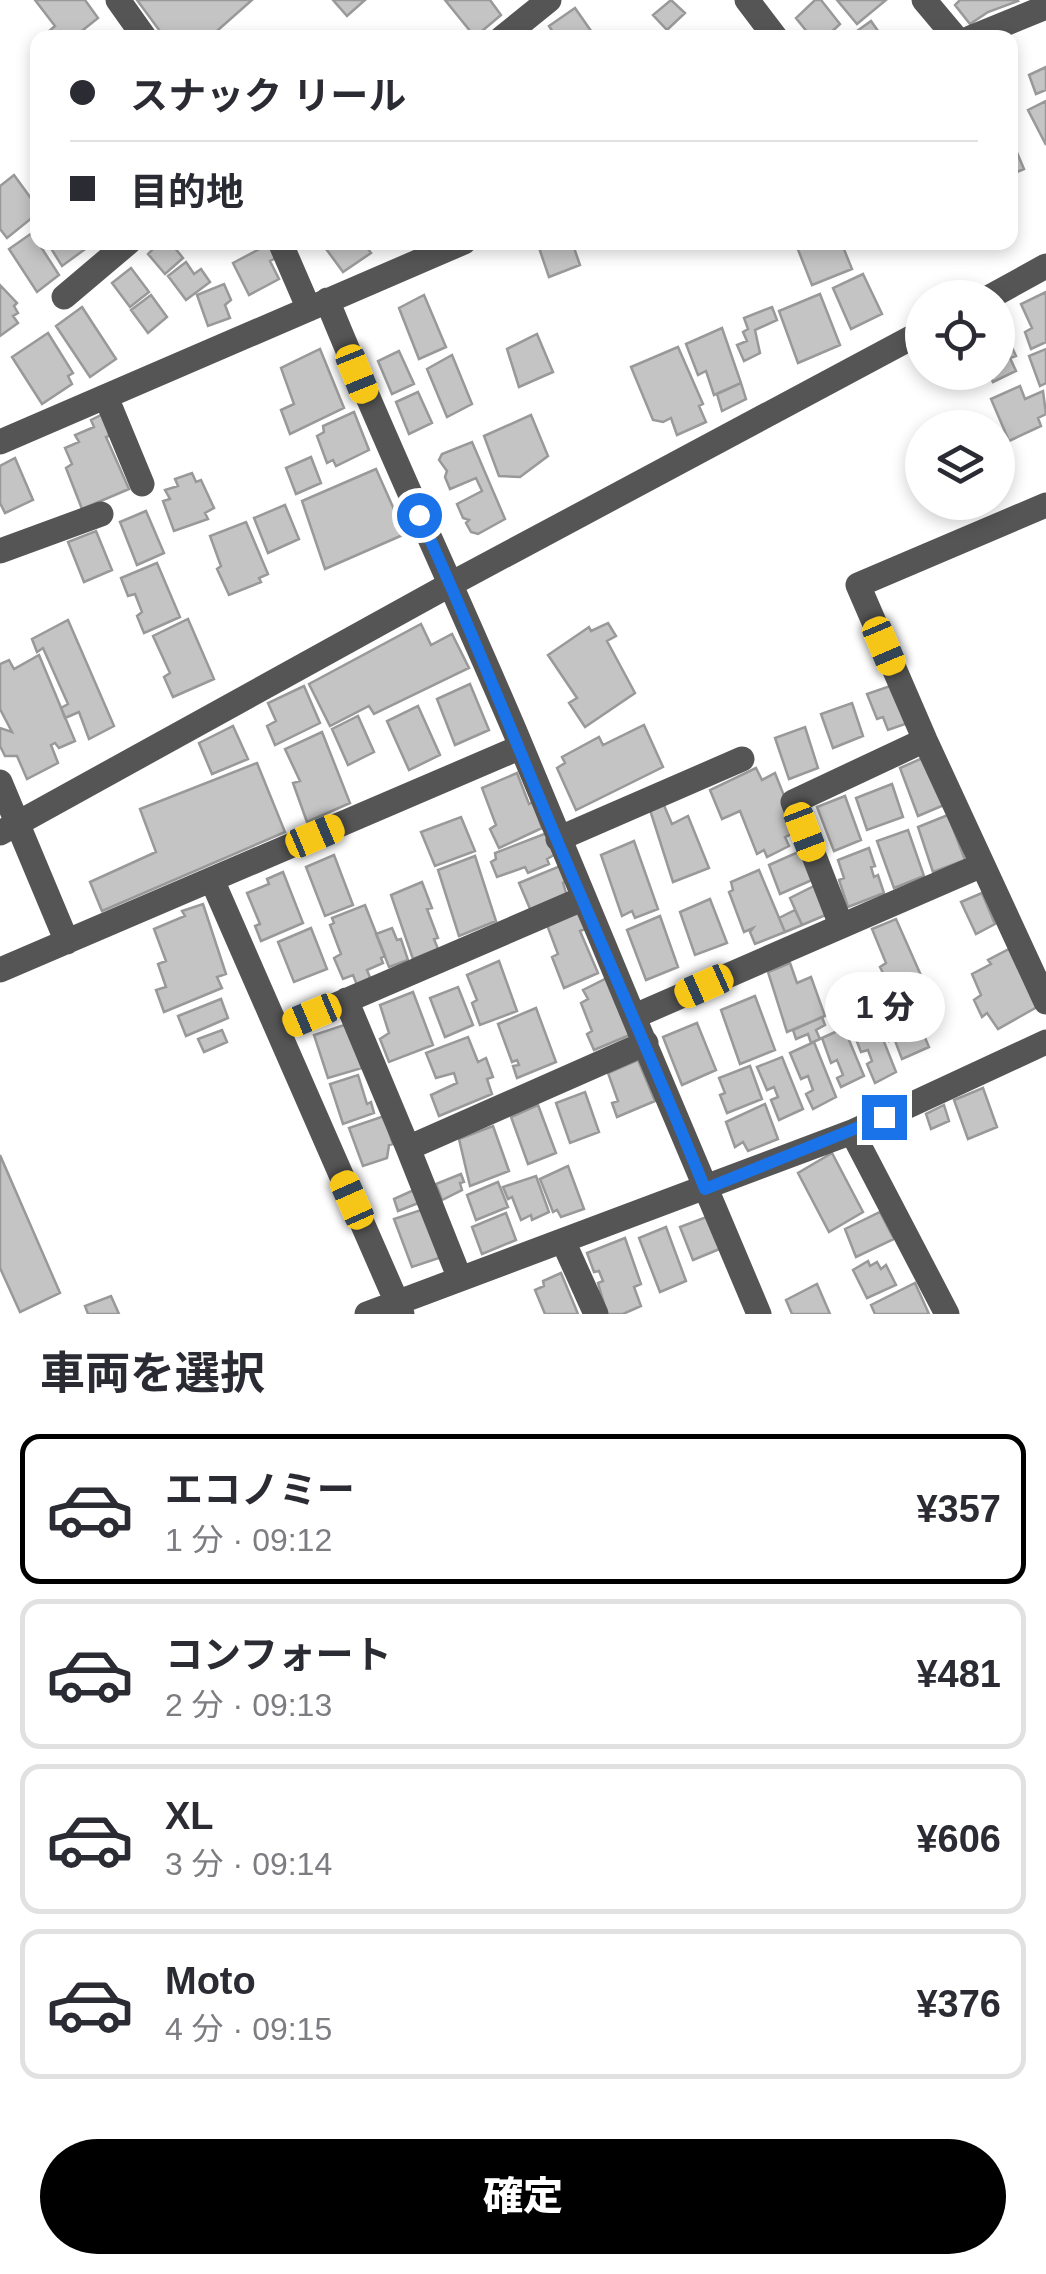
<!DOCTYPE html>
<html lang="ja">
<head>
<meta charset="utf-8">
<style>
  body { margin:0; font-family:Arial,"Noto Sans JP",sans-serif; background:#f2f2f3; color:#2b2b33; height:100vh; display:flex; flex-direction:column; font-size:38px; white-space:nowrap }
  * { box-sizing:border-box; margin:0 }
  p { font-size:32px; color:#7c7c81 }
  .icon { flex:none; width:55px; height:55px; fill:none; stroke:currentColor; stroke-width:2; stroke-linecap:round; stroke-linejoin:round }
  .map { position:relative; height:1314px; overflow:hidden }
  .side { display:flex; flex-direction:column; background:#fff; flex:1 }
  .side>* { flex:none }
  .top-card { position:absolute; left:30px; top:30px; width:988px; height:220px; border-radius:20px; box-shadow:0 5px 15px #0003; display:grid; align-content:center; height:220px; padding:0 40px; background:#fff }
  .fabs { position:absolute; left:905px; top:280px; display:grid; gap:20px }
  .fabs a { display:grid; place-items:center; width:110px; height:110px; border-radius:50%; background:#fff; box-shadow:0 5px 15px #0003; font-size:50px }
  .end { position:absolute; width:45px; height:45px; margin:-22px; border:12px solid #1a73e8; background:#fff; box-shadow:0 0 0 5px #fff }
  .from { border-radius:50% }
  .bubble { position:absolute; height:70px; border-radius:35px; background:#fff; box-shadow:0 5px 15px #0003; font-size:32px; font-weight:800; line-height:70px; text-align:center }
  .car { position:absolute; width:30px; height:60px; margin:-30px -15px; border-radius:12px; box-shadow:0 0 8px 2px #0007; background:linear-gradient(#f5c518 24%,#345 0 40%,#f5c518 0 76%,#345 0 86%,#f5c518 0) }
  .top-card b { display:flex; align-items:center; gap:35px; height:95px; font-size:38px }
  .top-card b+b { border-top:2px solid #e1e1e2 }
  .top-card i { width:25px; height:25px; background:#2b2b33 }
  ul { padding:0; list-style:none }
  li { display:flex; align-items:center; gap:30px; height:150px; margin:0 20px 15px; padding:0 20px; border:5px solid #e1e1e2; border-radius:20px }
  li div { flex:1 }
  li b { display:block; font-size:38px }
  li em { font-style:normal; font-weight:800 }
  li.current { border-color:#000 }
  li>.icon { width:90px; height:90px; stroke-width:1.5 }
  h2 { padding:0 40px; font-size:45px; line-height:120px }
  .primary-button { display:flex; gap:20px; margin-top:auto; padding:20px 40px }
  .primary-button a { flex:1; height:115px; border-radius:60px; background:#000; color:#fff; font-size:40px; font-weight:800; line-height:115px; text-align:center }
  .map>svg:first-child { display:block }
</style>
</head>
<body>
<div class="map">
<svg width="1046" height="1314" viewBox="0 0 1046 1314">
  <rect width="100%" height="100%" fill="#fff"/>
  <!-- building -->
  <path fill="#c4c4c4" stroke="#999" stroke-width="2.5" d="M35,0H85L98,18L73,38H52L48,32L55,26Z
    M137,0H252L209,38H165Z
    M333,0H365L347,16Z
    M445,0H490L501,15L475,37Z
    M671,0L685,13L667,30L653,15Z
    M815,0H821L840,24L825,38H812L796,18Z
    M837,0H886L857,24Z
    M960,0H1017L1018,1L988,12L970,24L955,5Z
    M575,8L596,38H557L549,26Z
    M871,21L883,38H838L844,32L850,36Z
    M1046,67V90L1036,94L1029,75Z
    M1046,101V145L1028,110Z
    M1010,136L1024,169L1010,175Z
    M14,175L38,208V213L7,238L0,229V186Z
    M32,233L59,275L37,292L9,249Z
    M47,242H91L92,244L62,266Z
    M160,242H170L183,258L165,274L148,254Z
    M321,242H363L371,253L343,272Z
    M537,242H572L580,265L549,277Z
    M795,242H841L852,269L812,285Z
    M269,244L276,258L270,261L279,279L249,295L233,263Z
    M186,262L194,274L201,269L210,282L186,300L168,276Z
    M131,268L149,292L130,307L112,283Z
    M863,274L882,314L851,329L833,288Z
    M224,284L231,300L225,305L230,318L208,326L197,295Z
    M0,285L17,303L14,306L18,313L13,316L18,323L0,336Z
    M1046,292V342L1031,349L1025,332L1032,328L1021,304Z
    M820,294L840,345L798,363L779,311Z
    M151,295L167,317L148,333L131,310Z
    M424,295L446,347L419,359L399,308Z
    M82,307L116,359L90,377L56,326Z
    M772,307L777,320L755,330L760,353L744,361L737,345L747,341L743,332L748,329L744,318Z
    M998,317L1016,356L1010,358L1016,371L993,382L988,372H998Z
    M722,328L741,383L714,395L706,371L698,375L686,344Z
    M48,333L73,373L68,376L72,384L42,404L12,357Z
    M537,334L553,372L519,387L507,349Z
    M678,347L703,404L699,406L706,422L677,435L671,418L663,422L653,420L631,367Z
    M320,349L344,408L290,434L281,410L294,404L281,368Z
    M1046,349V383L1040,386L1029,356Z
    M399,351L414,384L392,394L378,361Z
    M452,355L472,404L447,417L427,369Z
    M741,383L746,399L722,411L717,394Z
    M1020,386L1025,399L1043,391L1046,414L1038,418L1041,426L1009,441L991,399Z
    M418,392L432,423L409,434L396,402Z
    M354,412L369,450L336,466L333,460L327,463L317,436L324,432L323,426Z
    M103,414L112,435L106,437L129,489L82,509L66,468L72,464L65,448L79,442L75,435L94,427L91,420Z
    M531,415L548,456L520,477L499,476L484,436Z
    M472,442L505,519L478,534L471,532L466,523L469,520L463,518L457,504L482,491L476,478L450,489L445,477L447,471L439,460L442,454Z
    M311,457L321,483L296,494L286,468Z
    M15,458L33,500L5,513L0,503V466Z
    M376,469L405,534L325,569L302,501Z
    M192,473L196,482L201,480L214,508L205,513L208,519L174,531L163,501L170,499L165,490L178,486L175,479Z
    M285,505L299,539L268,553L254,518Z
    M146,511L164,553L137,565L120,522Z
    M246,522L268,574L259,578L261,582L229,595L217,569L221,566L210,536Z
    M96,531L112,570L84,582L68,542Z
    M157,563L180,617L144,633L137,616L142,612L135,594L128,596L121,578Z
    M188,619L214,679L173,697L164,677L170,673L153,636Z
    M68,620L114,726L89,739L79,712L65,718L61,708L68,704L43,648L37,652L32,639Z
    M608,623L616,636L607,641L635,693L585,727L569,703L577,698L548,655L589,627L591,631Z
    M421,624L431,645L452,634L469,668L374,714L369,706L330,726L309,684Z
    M39,655L75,741L59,748L55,743L51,745L58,763L27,779L17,756H5L0,746V728L12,732L0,709V664L9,660L14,669Z
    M470,684L489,730L455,745L437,699Z
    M893,685L908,723L888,730L883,717L877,719L867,694Z
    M304,686L320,723L275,745L267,726L276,721L268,703Z
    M852,703L863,736L833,748L821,714Z
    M418,706L440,755L409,770L387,721Z
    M358,716L374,752L348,765L332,729Z
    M644,725L663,767L576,810L557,768L565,763L562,757L599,737L603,745Z
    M233,726L248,759L212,774L199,743Z
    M805,727L818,768L789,779L775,738Z
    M322,732L350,803L307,822L293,783L300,781L285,749Z
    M925,757L944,805L918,816L900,768Z
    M257,763L285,832L102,911L90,882L156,852L140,809Z
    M756,768L762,780L775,773L798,831L785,837L789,846L767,857L764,850L757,854L740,811L722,819L710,790Z
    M517,773L529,804L533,802L542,828L499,848L490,829L496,825L482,788Z
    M892,784L903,817L867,830L856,798Z
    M845,796L861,840L834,851L817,807Z
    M663,803L672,824L688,816L709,868L673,882L650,810Z
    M948,815L965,860L933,872L918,827Z
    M461,817L475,851L435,866L421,832Z
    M908,830L924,876L894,888L877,841Z
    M547,833L554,855L547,859L549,864L528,873L525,867L497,877L491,862L496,859L495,853Z
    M634,841L658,909L635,918L632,911L622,916L601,855Z
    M869,848L875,866L871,867L874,877L878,875L884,893L848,907L839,880L844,878L838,860Z
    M805,849L812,880L780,894L769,865Z
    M334,855L353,905L325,916L306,867Z
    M475,856L496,921L459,936L438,870Z
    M560,866L567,881L563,883L567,896L531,911L519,883Z
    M759,870L785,932L755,944L750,932L753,928L744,932L729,892L733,890L731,882Z
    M283,872L303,923L261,941L255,926L260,924L247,893L269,884L267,879Z
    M422,882L432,908L427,909L438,938L434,939L438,949L413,959L391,895Z
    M816,885L828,914L802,925L790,898Z
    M982,893L995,924L976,934L961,902Z
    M710,899L727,943L695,955L680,912Z
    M203,904L226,974L217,977L222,988L164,1012L156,990L166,987L158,964L166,961L154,929L185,916L182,911Z
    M365,905L385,956L381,958L383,963L367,970L371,980L357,985L353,975L343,979L334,958L341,954L330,925L334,923L332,918Z
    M795,910L802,925L785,932L779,918Z
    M577,912L585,929L580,931L598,973L564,988L552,957L558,954L547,925Z
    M660,916L678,967L646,980L627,930Z
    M896,919L923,980L893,994L880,967L886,963L872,929Z
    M311,928L327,969L294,982L278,942Z
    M392,928L397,940L401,939L408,960L389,967L376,934Z
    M1009,949L1037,1007L998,1029L987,1013L982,1017L974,1000L981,995L972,974L991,964L988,960Z
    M499,961L517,1011L480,1025L472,1003L477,1000L467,975Z
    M790,963L797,983L811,977L825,1016L787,1032L768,972Z
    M609,977L632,1034L594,1050L587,1034L592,1031L581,1003L588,999L583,990Z
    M458,987L473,1025L445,1037L430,998Z
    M413,992L433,1045L389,1062L380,1039L389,1033L380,1005Z
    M755,996L775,1050L740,1064L721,1010Z
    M908,997L929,1047L902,1059L894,1038L889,1041L882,1024L887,1022L882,1008Z
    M221,999L228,1018L186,1036L178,1016Z
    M536,1008L556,1062L517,1078L513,1066L519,1065L517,1060L512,1062L498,1024Z
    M873,1014L896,1072L875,1083L867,1064L872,1061L868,1050L861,1052L850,1024Z
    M822,1017L825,1025L816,1030L820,1039L811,1043L808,1034L796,1039L793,1030Z
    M697,1023L716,1070L682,1085L663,1037Z
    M347,1024L362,1068L328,1078L314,1035Z
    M844,1028L864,1076L841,1087L837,1078L843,1075L837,1060L831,1063L822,1038Z
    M222,1030L227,1042L204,1052L198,1039Z
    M468,1037L478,1062L486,1058L493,1077L487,1079L492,1094L439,1116L431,1095L457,1083L454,1073L436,1078L426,1053Z
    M814,1042L836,1097L813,1109L806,1094L813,1090L808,1076L801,1079L790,1053Z
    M782,1057L803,1109L779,1120L771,1100L778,1097L774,1087L767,1090L757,1067Z
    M638,1060L655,1101L617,1117L612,1103L618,1101L608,1073Z
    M750,1066L762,1099L727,1113L720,1095L725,1093L719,1078Z
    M358,1075L367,1104L371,1102L374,1113L343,1124L330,1084Z
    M983,1088L997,1127L968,1139L954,1100Z
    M585,1092L599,1132L570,1143L556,1103Z
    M765,1104L778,1139L748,1151L743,1142L735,1147L726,1122Z
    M538,1105L556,1153L528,1164L511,1117Z
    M944,1105L949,1121L931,1129L926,1114Z
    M384,1116L393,1144L389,1145L387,1158L363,1166L349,1128Z
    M493,1126L509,1171L470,1186L459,1139Z
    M832,1153L863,1212L829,1232L798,1173Z
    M0,1155L60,1293L20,1312L0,1268Z
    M568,1166L584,1209L561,1217L557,1210L553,1212L540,1179Z
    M461,1174L464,1182L460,1183L462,1190L442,1200L436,1184Z
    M536,1176L549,1212L532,1220L531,1215L521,1220L512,1197L508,1199L503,1187Z
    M498,1182L508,1207L476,1220L467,1195Z
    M416,1189L421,1202L398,1211L394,1199Z
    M424,1209L442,1257L412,1267L394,1219Z
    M880,1212L894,1239L856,1257L845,1229Z
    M506,1213L516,1240L482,1254L472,1227Z
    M709,1216L722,1248L693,1260L680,1227Z
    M666,1227L686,1281L660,1292L639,1238Z
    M625,1238L641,1284L634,1287L641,1306L623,1314H607L598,1283L603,1281L599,1271L594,1272L587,1253Z
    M868,1261L870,1266L877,1262L881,1269L886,1265L896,1285L867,1298L853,1270Z
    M561,1273L578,1314H545L535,1290L544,1286L543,1281Z
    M915,1283L929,1314H875L871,1305Z
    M817,1284L830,1314H792L786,1300Z
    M111,1296L119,1314H88L85,1306Z"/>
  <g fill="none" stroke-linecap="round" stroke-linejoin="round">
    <!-- minor -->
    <path stroke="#555" stroke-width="25" d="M118,0L145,38
      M747,0L776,38
      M924,0L956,38
      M502,38L549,0
      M970,38L1046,7
      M280,242L309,309
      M64,297L129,242
      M988,298L1046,266
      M327,300C388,450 458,597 521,746C600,936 678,1125 759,1314
      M106,397L142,484
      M0,442L464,242
      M1046,505L858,585L925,740L1046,1002
      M0,551L101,514
      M0,782L67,942
      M0,833L451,584L922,332
      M558,839L742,759
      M212,880L402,1314
      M841,925L793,802L925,740
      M0,970L521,747
      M346,1000L408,1148
      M635,1016L982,865
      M278,1030L582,899
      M852,1132L947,1314
      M563,1241L596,1314
      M460,1279L408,1148L646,1043
      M367,1314L852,1132L1046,1042"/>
  </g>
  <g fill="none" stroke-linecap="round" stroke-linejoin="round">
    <!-- route -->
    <path stroke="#1a73e8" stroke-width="12" d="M419,515C478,642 527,773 583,901C624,997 666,1092 705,1189L884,1117"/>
  </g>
</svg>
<div class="fabs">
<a><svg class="icon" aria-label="locate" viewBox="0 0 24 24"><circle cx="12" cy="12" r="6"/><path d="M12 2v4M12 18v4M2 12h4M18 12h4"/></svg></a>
<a><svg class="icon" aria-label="layers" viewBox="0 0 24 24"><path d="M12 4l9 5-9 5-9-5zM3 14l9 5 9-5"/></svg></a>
</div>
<i class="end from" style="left:419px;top:515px"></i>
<i class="end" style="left:884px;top:1117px"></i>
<div class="bubble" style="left:825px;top:972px;width:120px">1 分</div>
<i class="car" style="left:357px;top:374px;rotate:158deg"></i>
<i class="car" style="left:884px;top:646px;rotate:157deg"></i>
<i class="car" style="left:805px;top:832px;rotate:159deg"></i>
<i class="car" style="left:315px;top:836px;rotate:67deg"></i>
<i class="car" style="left:704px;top:986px;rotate:246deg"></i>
<i class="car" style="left:312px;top:1015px;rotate:247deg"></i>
<i class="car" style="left:352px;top:1200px;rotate:336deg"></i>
<div class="top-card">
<b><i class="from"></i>スナック リール</b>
<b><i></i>目的地</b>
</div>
</div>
<section class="side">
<h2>車両を選択</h2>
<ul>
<li class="current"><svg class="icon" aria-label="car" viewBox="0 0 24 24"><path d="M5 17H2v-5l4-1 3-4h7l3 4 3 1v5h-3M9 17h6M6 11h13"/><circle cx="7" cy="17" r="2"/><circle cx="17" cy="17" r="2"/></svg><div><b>エコノミー</b><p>1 分 · 09:12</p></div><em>¥357</em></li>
<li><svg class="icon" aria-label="car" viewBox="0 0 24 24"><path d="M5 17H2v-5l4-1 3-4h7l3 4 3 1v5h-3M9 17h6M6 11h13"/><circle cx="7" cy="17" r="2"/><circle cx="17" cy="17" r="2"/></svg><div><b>コンフォート</b><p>2 分 · 09:13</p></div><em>¥481</em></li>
<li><svg class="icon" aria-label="car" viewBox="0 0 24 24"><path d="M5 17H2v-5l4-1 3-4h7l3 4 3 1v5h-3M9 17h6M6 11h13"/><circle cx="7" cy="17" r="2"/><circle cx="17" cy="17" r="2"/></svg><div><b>XL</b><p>3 分 · 09:14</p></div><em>¥606</em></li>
<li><svg class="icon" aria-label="car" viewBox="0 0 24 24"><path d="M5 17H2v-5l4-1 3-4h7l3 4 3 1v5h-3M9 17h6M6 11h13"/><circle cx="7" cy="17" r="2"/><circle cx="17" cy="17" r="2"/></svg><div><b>Moto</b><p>4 分 · 09:15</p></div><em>¥376</em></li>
</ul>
<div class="primary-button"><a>確定</a></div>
</section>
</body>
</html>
